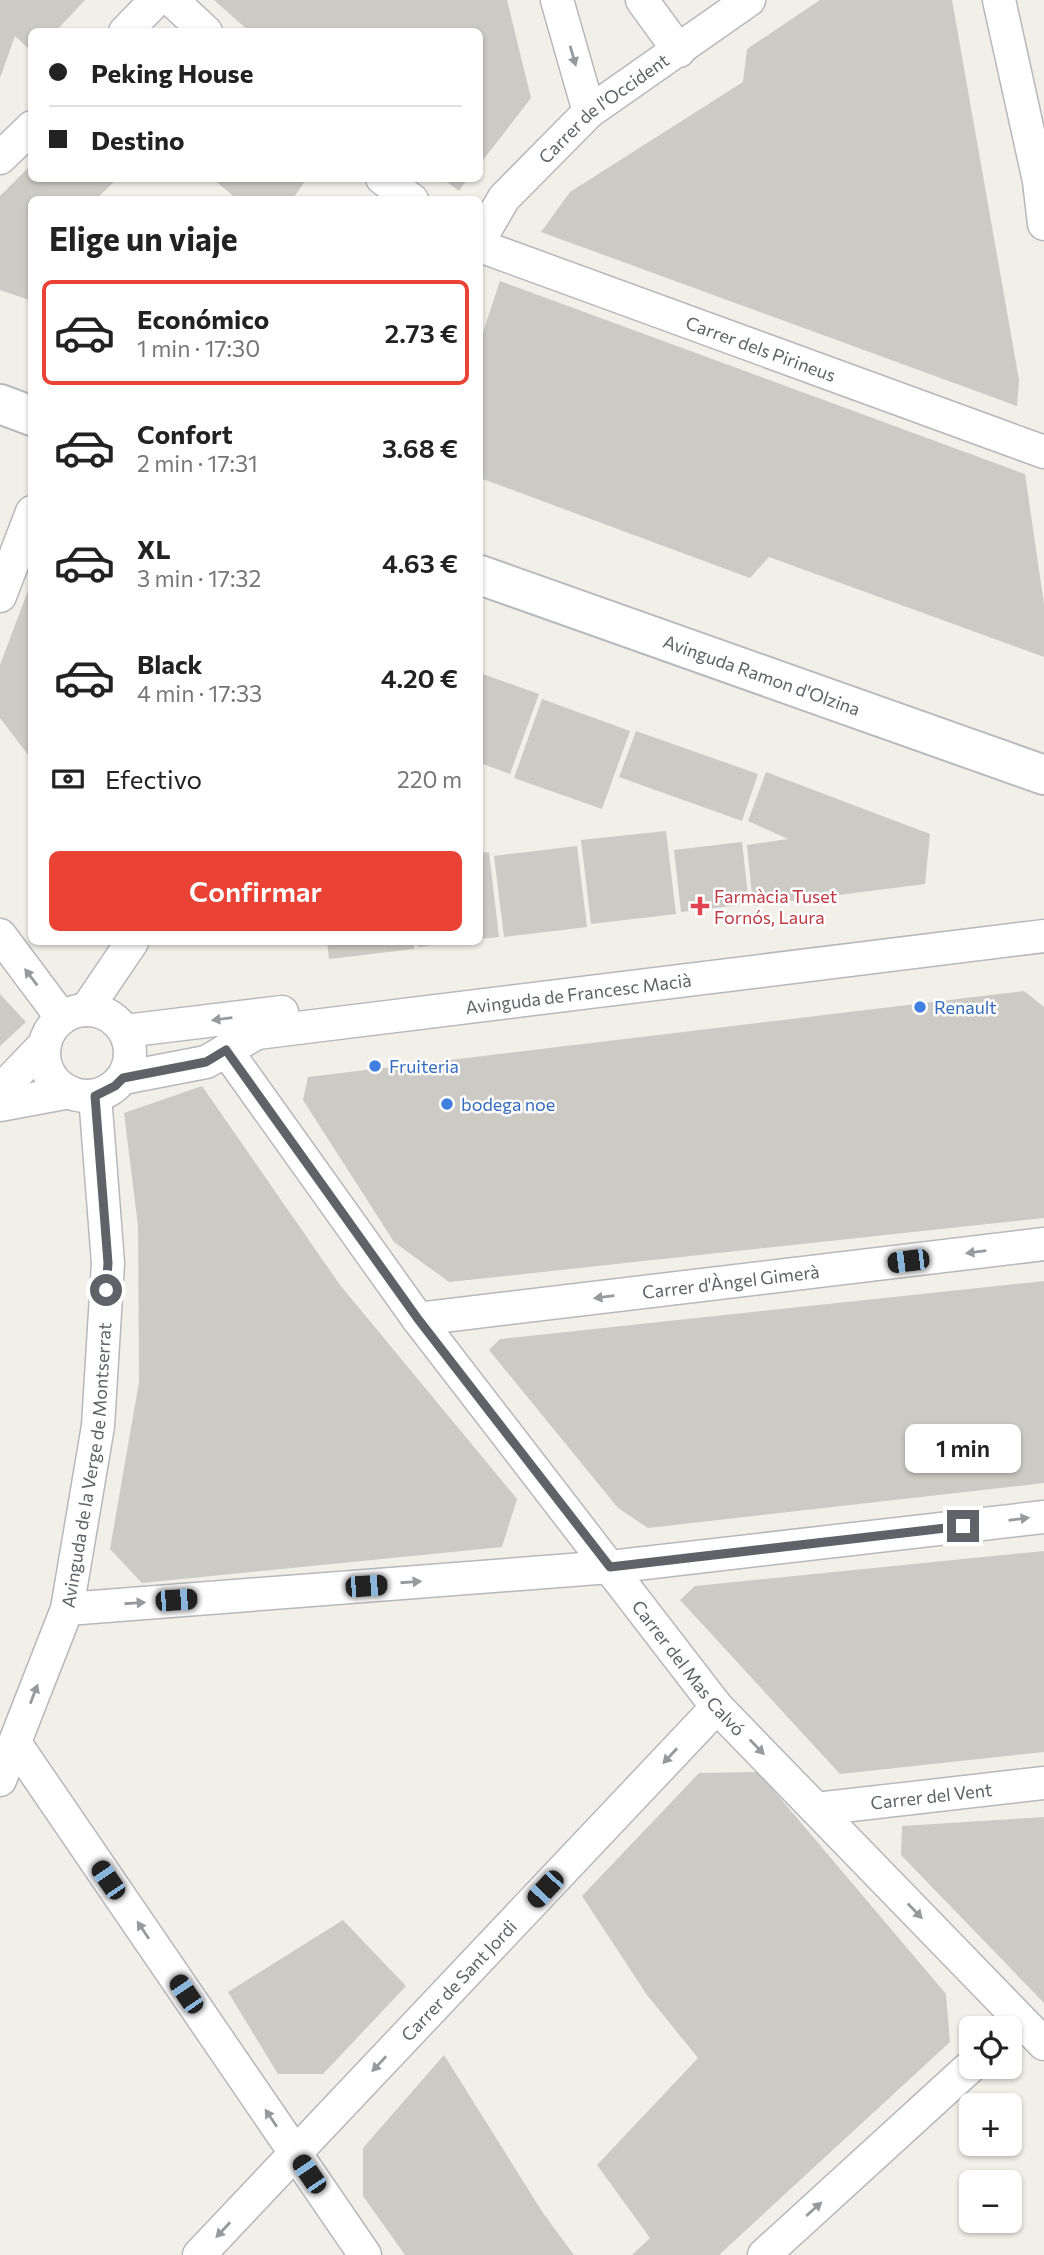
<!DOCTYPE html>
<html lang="es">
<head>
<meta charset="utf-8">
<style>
  body { margin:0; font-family:Commissioner,sans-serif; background:#f2f2f2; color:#222; height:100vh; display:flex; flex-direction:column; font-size:26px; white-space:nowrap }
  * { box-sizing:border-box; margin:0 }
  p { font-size:23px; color:#767676 }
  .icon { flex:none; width:38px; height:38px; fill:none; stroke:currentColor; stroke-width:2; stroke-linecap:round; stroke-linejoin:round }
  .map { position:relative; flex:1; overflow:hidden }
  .panel { position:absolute; left:28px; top:196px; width:455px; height:749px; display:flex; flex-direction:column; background:#fff; border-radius:10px; box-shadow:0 2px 5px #0004 }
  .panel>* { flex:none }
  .top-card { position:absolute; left:28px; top:28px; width:455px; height:154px; border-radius:10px; box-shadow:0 2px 5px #0004; display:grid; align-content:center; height:154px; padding:0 21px; background:#fff }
  .tools { position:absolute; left:959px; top:2016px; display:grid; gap:14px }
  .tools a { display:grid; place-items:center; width:63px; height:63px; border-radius:10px; background:#fff; box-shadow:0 2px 5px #0004; font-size:35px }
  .end { position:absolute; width:32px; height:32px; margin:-16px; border:9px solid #5f6368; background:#fff; box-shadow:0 0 0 4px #fff }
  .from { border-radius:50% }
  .bubble { position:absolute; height:49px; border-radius:10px; background:#fff; box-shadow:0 2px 5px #0004; font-size:23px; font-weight:600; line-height:49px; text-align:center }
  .car { position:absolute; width:21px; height:42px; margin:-21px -10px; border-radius:9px; box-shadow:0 0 5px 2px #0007; background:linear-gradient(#222 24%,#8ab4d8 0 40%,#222 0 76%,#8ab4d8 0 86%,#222 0) }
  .top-card b { display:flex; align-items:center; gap:24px; height:66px; font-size:26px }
  .top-card b+b { border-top:2px solid #e0e0e0 }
  .top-card i { width:18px; height:18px; background:#222 }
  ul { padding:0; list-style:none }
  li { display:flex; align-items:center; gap:21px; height:105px; margin:0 14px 10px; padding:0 7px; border:4px solid transparent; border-radius:10px }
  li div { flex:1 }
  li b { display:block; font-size:26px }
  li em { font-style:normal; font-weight:600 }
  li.current { border-color:#ea4335 }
  li>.icon { width:63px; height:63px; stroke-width:1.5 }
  h2 { padding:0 21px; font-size:32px; line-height:84px }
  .pay { display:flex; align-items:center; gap:18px; height:77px; padding:0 21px; font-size:26px }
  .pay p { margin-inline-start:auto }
  .primary-button { display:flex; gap:14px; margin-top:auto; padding:14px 21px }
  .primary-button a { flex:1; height:80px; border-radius:10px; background:#ea4335; color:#fff; font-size:28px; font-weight:600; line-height:80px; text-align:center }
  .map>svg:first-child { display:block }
</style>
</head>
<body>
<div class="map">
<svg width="1044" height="2255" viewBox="0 0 1044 2255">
  <rect width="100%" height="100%" fill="#f1efe8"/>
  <!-- building -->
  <path fill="#cccac5" d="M0,0H85L55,32H32V52L15,36L0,78Z
    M214,0H507L531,98L480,164V32H250Z
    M820,0H952L1019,380L1017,406L541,232L570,192L743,82L747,49Z
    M32,164V178H118L95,200H32V301L0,290V196Z
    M212,178H307L292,200H238Z
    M442,178H468L459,191Z
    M500,281L1025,474L1044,604V657L769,557L750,578L480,478V341Z
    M32,580V760L0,718V665Z
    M480,673L539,694L510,774L480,763Z
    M542,699L630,731L602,809L514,778Z
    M636,731L758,774L742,821L619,777Z
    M766,772L930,834L925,884L753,906L747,845L788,839L748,821Z
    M666,831L676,914L591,924L581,840Z
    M742,842L749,904L681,912L674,850Z
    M577,846L587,927L504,937L494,856Z
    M489,852L499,937L480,939V853Z
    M327,942H414V949L329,959Z
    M418,942H449V943L418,947Z
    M1024,991L1044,1007V1218L449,1282L394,1242L303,1100L308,1077Z
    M0,994L26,1022L0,1046Z
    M202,1086L340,1285L517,1499L502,1547L142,1583L110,1549L139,1382L138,1226L124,1113Z
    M1044,1281V1483L648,1528L618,1508L489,1350L500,1339Z
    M1044,1551V1752L840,1774L680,1600L695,1586Z
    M758,1772L946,1994L950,2042L719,2255H632L650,2238L597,2165L698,2058L647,1995L582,1896L699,1773Z
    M1044,1817V2003L901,1855L902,1826Z
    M343,1920L406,1986L323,2074H278L228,1992Z
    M444,2055L543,2213L574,2255H405L363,2196V2148Z"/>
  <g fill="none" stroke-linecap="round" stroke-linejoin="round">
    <!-- street casing -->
    <g stroke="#b5b8bc" stroke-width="35">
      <g id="street">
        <path d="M172,0L206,32"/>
        <path d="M557,0L589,112"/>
        <path d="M642,0L679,51"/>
        <path d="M999,0L1039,181L1044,224"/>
        <path d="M125,32L156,0"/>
        <path d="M0,158L32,127"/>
        <path d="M382,178L412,200"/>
        <path id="s1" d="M480,239L504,198L589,112L749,0"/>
        <path id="s2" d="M480,246L1044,452"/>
        <path d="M0,596L32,512"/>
        <path d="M0,935L62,1018"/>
        <circle cx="87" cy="1053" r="43"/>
        <path d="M86,1010L132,942"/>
        <path d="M125,1031L282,1012"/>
        <path id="s3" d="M226,1050L418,1319L717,1707L1044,2044"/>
        <path id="s4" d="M123,1078L206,1062L257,1033L1044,936"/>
        <path d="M0,1091L45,1044"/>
        <path d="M0,1105L70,1092"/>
        <path id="s5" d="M418,1319L1044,1244"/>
        <path d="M67,1609L610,1567L1044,1517"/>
        <path d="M15,1743L365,2255"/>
        <path id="s6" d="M0,1780L67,1609L98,1426L108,1263L95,1096"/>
        <path id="s7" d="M816,1809L1044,1783"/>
        <path id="s8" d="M199,2255L717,1707"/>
        <path d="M764,2255L971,2066"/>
      </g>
    </g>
    <!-- secondary casing -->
    <g stroke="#b6babf" stroke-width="42">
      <g id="secondary">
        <path d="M0,404L32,416"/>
        <path id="s9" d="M480,575L1044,775"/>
      </g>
    </g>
    <!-- street -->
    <use href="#street" stroke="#fff" stroke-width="32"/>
    <!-- secondary -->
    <use href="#secondary" stroke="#fff" stroke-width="38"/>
  </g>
  <!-- one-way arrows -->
  <defs><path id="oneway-solid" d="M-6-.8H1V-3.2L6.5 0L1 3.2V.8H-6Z" transform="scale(1.75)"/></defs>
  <g fill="#979a9d">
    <use href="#oneway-solid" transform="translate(573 56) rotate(74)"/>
    <use href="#oneway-solid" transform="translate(31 977) rotate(-127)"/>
    <use href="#oneway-solid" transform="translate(222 1019) rotate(173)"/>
    <use href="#oneway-solid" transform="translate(976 1252) rotate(173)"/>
    <use href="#oneway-solid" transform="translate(604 1297) rotate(173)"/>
    <use href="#oneway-solid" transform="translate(1019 1519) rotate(-7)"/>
    <use href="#oneway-solid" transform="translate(411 1582) rotate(-4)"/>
    <use href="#oneway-solid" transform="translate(135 1603) rotate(-4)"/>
    <use href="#oneway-solid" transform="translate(34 1694) rotate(-69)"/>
    <use href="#oneway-solid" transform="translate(757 1747) rotate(46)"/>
    <use href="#oneway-solid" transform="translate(670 1756) rotate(133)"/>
    <use href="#oneway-solid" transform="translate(915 1911) rotate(46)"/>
    <use href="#oneway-solid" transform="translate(143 1930) rotate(-124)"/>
    <use href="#oneway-solid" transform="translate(379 2064) rotate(133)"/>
    <use href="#oneway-solid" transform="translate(271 2118) rotate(-124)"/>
    <use href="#oneway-solid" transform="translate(814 2209) rotate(-42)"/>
    <use href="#oneway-solid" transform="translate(223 2230) rotate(133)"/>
  </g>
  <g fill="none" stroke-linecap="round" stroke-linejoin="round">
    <!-- route -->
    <path stroke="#5f6368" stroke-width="9" d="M106,1290L108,1263L95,1096L115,1086L123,1078L206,1062L226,1050L418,1319L610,1567L963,1526"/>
  </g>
  <!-- markers -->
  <path fill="#e0444e" stroke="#fff" stroke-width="2.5" d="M696.5 895.5h7v7h7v7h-7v7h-7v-7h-7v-7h7z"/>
  <g fill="#3f7fe0" stroke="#fff" stroke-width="2.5">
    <circle cx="920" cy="1007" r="7"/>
    <circle cx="375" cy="1066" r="7"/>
    <circle cx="447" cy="1104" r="7"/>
  </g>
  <g text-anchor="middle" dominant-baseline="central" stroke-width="5" stroke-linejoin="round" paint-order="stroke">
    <!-- street labels -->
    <g font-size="18" fill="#5f6368" stroke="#fff">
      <text stroke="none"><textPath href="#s1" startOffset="182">Carrer de l'Occident</textPath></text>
      <text stroke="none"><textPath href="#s2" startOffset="299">Carrer dels Pirineus</textPath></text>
      <text stroke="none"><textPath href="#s9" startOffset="299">Avinguda Ramon d'Olzina</textPath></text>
      <text stroke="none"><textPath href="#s4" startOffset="467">Avinguda de Francesc Macià</textPath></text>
      <text stroke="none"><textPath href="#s5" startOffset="315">Carrer d'Àngel Gimerà</textPath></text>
      <text stroke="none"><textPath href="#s6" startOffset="329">Avinguda de la Verge de Montserrat</textPath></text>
      <text stroke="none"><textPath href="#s3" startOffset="772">Carrer del Mas Calvó</textPath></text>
      <text stroke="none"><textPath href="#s7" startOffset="116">Carrer del Vent</textPath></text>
      <text stroke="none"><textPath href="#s8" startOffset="378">Carrer de Sant Jordi</textPath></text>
    </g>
    <!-- health labels -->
    <g font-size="18" fill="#be3a42" stroke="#fff" text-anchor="start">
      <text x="714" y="896">Farmàcia Tuset<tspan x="714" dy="21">Fornós, Laura</tspan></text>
    </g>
    <!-- shop labels -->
    <g font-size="18" fill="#366cbe" stroke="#fff" text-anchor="start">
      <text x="934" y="1007">Renault</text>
      <text x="389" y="1066">Fruiteria</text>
      <text x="461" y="1104">bodega noe</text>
    </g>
  </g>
</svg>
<div class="tools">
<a><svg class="icon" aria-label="locate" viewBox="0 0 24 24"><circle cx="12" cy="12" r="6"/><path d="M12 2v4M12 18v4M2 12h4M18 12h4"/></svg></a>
<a>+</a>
<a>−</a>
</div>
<i class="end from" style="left:106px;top:1290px"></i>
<i class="end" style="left:963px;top:1526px"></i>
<div class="bubble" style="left:905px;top:1424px;width:116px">1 min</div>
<i class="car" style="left:908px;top:1261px;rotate:263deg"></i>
<i class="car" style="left:366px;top:1586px;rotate:86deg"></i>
<i class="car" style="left:176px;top:1600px;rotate:86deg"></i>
<i class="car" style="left:108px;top:1880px;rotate:326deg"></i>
<i class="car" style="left:545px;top:1889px;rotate:223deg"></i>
<i class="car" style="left:186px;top:1994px;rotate:326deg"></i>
<i class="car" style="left:309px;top:2174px;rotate:326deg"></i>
<div class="top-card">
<b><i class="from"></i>Peking House</b>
<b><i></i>Destino</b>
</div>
<section class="panel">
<h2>Elige un viaje</h2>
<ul>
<li class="current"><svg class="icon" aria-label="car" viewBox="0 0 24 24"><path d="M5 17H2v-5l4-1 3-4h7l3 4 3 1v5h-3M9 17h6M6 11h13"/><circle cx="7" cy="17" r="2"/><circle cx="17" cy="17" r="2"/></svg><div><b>Económico</b><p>1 min · 17:30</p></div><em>2.73 €</em></li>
<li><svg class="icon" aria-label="car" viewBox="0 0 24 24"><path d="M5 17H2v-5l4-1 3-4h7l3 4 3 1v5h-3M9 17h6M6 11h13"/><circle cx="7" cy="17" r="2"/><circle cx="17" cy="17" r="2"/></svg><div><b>Confort</b><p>2 min · 17:31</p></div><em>3.68 €</em></li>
<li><svg class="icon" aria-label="car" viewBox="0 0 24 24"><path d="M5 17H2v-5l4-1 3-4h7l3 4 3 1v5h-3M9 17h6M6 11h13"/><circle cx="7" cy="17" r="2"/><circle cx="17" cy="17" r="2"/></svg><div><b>XL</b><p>3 min · 17:32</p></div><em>4.63 €</em></li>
<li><svg class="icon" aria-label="car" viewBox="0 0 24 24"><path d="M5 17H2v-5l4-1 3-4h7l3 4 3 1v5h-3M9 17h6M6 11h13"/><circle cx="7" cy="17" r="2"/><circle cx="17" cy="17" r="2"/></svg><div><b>Black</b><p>4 min · 17:33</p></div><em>4.20 €</em></li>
</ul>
<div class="pay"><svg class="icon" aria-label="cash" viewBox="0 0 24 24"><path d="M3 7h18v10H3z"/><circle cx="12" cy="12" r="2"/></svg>Efectivo<p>220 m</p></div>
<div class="primary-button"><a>Confirmar</a></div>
</section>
</div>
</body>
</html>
